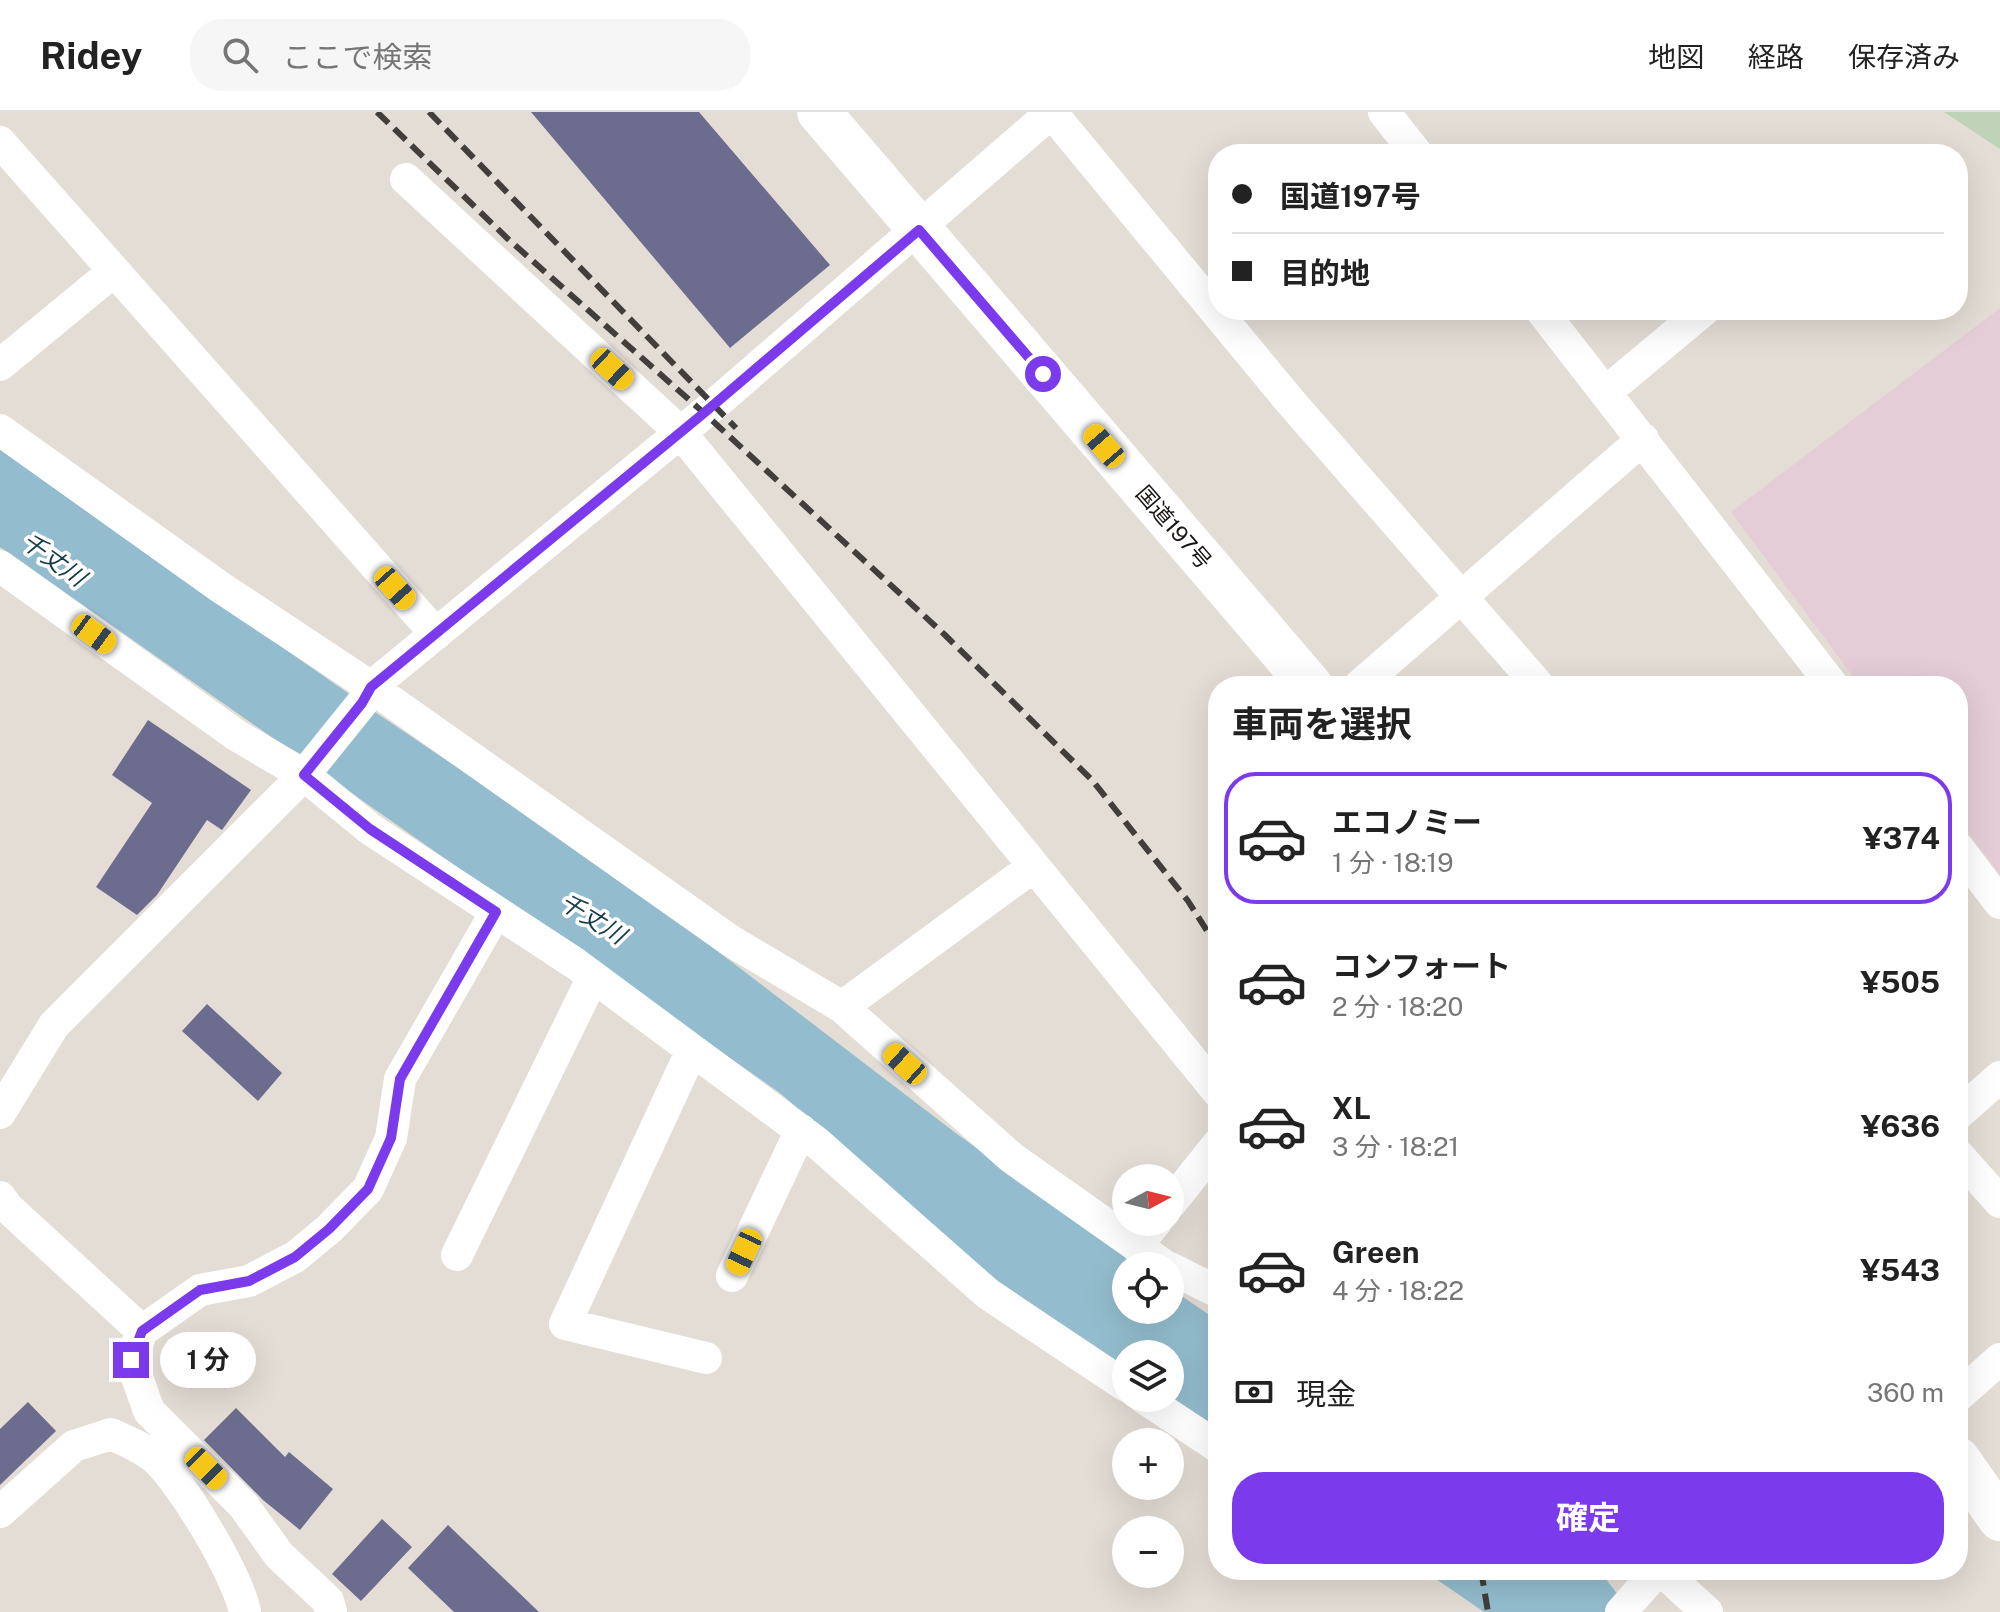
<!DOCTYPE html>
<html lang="ja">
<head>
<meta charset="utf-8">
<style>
  body { margin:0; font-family:"Public Sans","Noto Sans JP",sans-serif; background:#f6f6f6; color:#222; height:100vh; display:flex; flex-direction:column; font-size:30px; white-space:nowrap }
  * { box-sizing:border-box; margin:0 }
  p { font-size:26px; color:#767676 }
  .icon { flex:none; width:44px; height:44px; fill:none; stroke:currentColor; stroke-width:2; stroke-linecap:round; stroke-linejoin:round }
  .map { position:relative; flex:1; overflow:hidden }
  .panel { position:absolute; left:1208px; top:564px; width:760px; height:904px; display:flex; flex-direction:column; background:#fff; border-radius:32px; box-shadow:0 8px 32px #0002 }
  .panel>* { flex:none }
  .top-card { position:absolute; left:1208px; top:32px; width:760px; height:176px; border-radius:32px; box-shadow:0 8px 32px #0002; display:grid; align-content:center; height:176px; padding:0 24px; background:#fff }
  .needle { width:52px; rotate:83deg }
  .buttons { position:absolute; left:1112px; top:1052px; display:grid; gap:16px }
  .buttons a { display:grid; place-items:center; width:72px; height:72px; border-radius:50%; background:#fff; box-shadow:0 8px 32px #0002; font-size:40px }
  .end { position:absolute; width:36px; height:36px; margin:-18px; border:10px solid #7c3aed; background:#fff; box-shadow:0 0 0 4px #fff }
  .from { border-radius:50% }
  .bubble { position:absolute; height:56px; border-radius:28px; background:#fff; box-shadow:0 8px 32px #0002; font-size:26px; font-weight:700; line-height:56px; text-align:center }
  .car { position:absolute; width:24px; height:48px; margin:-24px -12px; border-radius:10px; box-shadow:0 0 6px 2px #0007; background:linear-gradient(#f5c518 24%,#345 0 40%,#f5c518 0 76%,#345 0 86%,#f5c518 0) }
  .top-card b { display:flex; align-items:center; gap:28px; height:76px; font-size:30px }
  .top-card b+b { border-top:2px solid #e0e0e0 }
  .top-card i { width:20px; height:20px; background:#222 }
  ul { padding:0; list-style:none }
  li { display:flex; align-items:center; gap:24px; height:132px; margin:0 16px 12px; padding:0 8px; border:4px solid transparent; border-radius:32px }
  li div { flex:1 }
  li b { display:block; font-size:30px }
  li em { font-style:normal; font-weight:700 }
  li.current { border-color:#7c3aed }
  li>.icon { width:72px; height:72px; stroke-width:1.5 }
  h2 { padding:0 24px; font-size:36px; line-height:96px }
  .pay { display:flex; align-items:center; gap:20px; height:88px; padding:0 24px; font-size:30px }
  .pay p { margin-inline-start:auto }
  .action { display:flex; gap:16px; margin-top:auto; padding:16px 24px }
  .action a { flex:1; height:92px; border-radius:32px; background:#7c3aed; color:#fff; font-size:32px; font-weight:700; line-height:92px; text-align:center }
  header { display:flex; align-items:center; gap:48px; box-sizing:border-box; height:112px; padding:0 40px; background:#fff; border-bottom:2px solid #e0e0e0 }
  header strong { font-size:38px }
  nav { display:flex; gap:44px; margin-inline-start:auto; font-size:28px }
  .search { width:560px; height:72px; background:#f6f6f6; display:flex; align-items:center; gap:20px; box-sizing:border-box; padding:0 28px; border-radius:32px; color:#767676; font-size:30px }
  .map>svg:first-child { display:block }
</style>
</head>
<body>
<header>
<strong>Ridey</strong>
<div class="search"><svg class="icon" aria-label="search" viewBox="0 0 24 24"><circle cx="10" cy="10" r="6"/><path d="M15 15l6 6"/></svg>ここで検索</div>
<nav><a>地図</a><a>経路</a><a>保存済み</a></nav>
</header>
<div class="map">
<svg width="2000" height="1500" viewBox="0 0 2000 1500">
  <rect width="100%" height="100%" fill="#e4ddd6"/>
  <!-- education -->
  <path fill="#e5cdd7" d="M2000,196V763L1958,706V574H1860L1731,400Z"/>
  <!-- green -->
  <path fill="#bfd3b8" d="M1944,0H2000V37Z"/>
  <!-- water -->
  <path fill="#93bdce" d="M0,337L372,598L627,770L957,1022L1140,1154H1126V1198H1170V1176L1218,1209V1319L1170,1286V1242H1126V1256L998,1169L780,981L0,435Z
    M1423,1458H1599L1631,1500H1484Z"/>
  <!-- building -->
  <path fill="#6c6d8e" d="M531,0H699L830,153L730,236Z
    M148,608L251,678L222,718L207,708L157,783L137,803L96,775L152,691L112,663Z
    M207,892L282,961L258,989L182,919Z
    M28,1290L56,1319L0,1373V1317Z
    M236,1296L285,1345L289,1340L333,1377L300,1418L263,1388L204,1328Z
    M382,1407L412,1435L361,1489L332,1462Z
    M448,1413L539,1500H454L408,1456Z"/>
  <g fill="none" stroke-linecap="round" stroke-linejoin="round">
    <!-- minor -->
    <path stroke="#fff" stroke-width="32" d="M1051,0L1289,288L1539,574
      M1384,0L1417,42
      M0,30L436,522
      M406,67L680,320L1218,980
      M1541,198L1833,574
      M0,253L114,159
      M1606,280L1704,198
      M0,318L220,475L371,575L731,829L842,895L1012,1046L1165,1154
      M0,454L236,623L304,663L370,717L576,852L815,1029L988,1182L1126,1274
      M1359,574L1643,327
      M1958,736L2000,791
      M842,895L1034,754
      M692,938L565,1212L706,1246
      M0,1001L54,913L304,663L362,591L371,575L714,293L1052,0
      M1958,1002L2000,965
      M1958,1043L2000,1090
      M0,1085L7,1095L142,1219L131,1248L149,1299L243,1393L279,1443L328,1489L331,1500
      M1170,1092L1218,1032
      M1136,1134L1156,1110
      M457,1143L593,865
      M1170,1156L1218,1180
      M732,1164L801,1018
      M142,1219L200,1178L249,1169L295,1145L329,1117L368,1077L391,1026L400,967L496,800
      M1958,1284L2000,1247
      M1144,1286L1218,1335
      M0,1400L74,1334L111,1322C126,1329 142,1335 155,1346C182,1370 238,1464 245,1500
      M1661,1458L1707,1500
      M1621,1500L1658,1458"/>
    <!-- trunk -->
    <path stroke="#fff" stroke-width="44" d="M819,0L1311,574
      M1958,1347L2000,1407"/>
    <!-- rail -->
    <path stroke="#423e3b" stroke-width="6" stroke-dasharray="16 8" stroke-linecap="butt" d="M377,0L508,127L704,301L945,523L1092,668L1188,789L1218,836
      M429,0L736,316
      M1481,1458L1488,1500"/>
  </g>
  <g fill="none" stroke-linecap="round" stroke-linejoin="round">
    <!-- route -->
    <path stroke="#7c3aed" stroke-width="10" d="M131,1248L142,1219L200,1178L249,1169L295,1145L329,1117L368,1077L391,1026L400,967L496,800L370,717L304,663L362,591L371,575L704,301L919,118L1043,262"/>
  </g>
  <g text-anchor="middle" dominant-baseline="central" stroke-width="7" stroke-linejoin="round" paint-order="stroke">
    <!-- street labels -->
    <g font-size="22" fill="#171412" stroke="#fff">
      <text transform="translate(1174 415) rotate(49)">国道197号</text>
    </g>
    <!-- water labels -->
    <g font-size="24" font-style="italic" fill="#143b48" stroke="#fff">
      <text transform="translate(54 447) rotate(36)">千丈川</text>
      <text transform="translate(593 806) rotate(32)">千丈川</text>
    </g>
  </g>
</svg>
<div class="buttons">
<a><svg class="needle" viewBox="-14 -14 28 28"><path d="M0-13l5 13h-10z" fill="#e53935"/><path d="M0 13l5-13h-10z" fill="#767676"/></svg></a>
<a><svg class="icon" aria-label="locate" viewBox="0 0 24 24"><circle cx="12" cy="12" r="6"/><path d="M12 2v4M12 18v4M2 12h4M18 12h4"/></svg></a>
<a><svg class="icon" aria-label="layers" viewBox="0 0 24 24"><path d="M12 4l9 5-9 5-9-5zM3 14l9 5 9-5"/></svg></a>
<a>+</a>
<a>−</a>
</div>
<i class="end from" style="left:1043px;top:262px"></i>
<i class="end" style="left:131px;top:1248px"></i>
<div class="bubble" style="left:160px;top:1220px;width:96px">1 分</div>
<i class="car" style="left:612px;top:257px;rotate:133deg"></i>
<i class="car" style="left:1104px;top:334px;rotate:319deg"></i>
<i class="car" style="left:395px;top:476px;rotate:138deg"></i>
<i class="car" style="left:94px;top:522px;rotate:126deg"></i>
<i class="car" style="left:905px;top:952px;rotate:312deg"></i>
<i class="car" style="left:744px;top:1140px;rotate:205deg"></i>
<i class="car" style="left:206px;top:1356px;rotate:135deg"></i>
<div class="top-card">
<b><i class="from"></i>国道197号</b>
<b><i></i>目的地</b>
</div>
<section class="panel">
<h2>車両を選択</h2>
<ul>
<li class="current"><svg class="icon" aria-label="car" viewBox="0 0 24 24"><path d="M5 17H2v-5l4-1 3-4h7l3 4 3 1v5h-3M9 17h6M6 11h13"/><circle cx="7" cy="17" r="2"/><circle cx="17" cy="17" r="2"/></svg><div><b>エコノミー</b><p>1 分 · 18:19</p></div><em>¥374</em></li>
<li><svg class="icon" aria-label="car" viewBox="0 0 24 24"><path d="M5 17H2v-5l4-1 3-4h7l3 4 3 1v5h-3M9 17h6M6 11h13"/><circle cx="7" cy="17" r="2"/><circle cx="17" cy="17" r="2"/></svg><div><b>コンフォート</b><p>2 分 · 18:20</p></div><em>¥505</em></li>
<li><svg class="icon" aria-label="car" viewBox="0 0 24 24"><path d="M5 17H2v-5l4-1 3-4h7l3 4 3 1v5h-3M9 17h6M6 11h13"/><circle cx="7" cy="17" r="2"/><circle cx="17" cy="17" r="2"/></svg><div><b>XL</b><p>3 分 · 18:21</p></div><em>¥636</em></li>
<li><svg class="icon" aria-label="car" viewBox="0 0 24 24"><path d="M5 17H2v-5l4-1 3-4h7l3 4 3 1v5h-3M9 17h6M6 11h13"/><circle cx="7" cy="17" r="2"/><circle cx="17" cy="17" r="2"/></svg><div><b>Green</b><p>4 分 · 18:22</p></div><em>¥543</em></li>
</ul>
<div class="pay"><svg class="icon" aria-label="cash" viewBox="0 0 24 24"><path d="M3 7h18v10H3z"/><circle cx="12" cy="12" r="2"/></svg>現金<p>360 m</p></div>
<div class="action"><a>確定</a></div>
</section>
</div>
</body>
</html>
